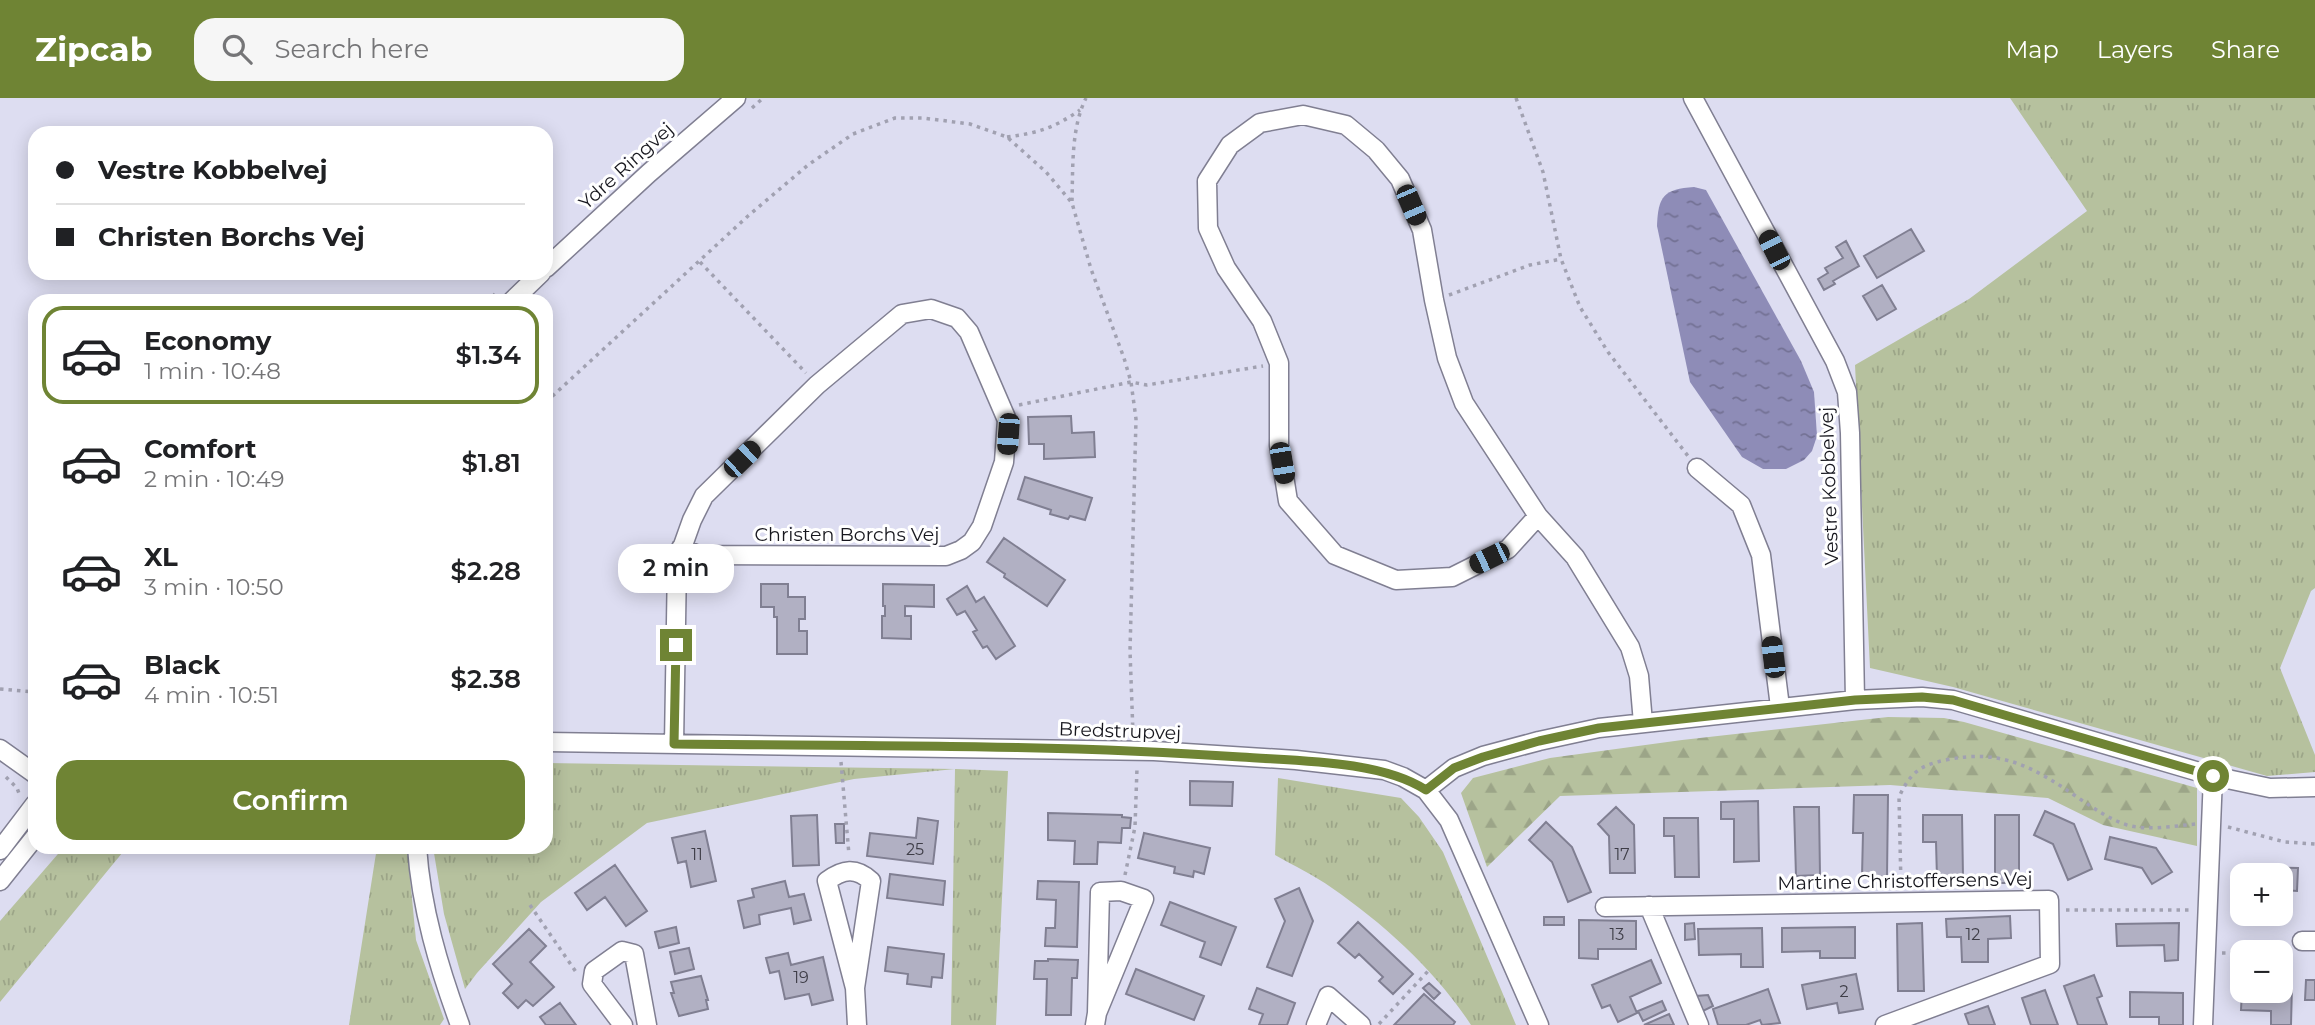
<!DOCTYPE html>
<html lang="en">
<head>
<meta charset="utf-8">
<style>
  body { margin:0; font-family:Montserrat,sans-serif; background:#f6f6f6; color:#202124; height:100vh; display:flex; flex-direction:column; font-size:26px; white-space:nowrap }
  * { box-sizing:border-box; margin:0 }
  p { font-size:23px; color:#757577 }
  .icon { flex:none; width:38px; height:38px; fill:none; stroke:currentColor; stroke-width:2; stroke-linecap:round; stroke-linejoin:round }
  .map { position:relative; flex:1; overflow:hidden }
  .panel { position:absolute; left:28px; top:196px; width:525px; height:560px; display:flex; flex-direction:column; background:#fff; border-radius:21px; box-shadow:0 4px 18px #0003 }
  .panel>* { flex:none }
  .banner { position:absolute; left:28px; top:28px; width:525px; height:154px; border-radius:21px; box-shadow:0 4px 18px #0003; display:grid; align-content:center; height:154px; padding:0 28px; background:#fff }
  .buttons { position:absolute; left:2230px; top:765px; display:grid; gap:14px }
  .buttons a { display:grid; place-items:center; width:63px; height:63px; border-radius:14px; background:#fff; box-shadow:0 4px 18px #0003; font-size:35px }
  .end { position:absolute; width:32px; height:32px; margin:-16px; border:9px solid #6f8434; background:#fff; box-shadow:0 0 0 4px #fff }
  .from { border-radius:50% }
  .bubble { position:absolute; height:49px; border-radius:21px; background:#fff; box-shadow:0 4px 18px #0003; font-size:23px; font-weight:600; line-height:49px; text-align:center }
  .car { position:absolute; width:21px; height:42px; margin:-21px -10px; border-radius:9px; box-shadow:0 0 5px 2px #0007; background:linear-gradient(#222 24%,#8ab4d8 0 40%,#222 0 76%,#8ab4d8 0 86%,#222 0) }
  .banner b { display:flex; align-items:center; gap:24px; height:66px; font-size:26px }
  .banner b+b { border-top:2px solid #e0e0e0 }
  .banner i { width:18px; height:18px; background:#202124 }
  ul { padding:12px 0 0; list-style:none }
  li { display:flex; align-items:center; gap:21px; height:98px; margin:0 14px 10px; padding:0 14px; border:4px solid transparent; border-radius:21px }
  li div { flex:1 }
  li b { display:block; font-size:26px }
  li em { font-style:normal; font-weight:600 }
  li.on { border-color:#6f8434 }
  li>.icon { width:63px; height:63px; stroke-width:1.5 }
  .action { display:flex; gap:14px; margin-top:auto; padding:14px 28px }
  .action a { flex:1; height:80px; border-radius:21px; background:#6f8434; color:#fff; font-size:28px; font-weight:600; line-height:80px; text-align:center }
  header { display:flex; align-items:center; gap:42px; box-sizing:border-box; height:98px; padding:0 35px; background:#6f8434; color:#fff }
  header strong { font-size:33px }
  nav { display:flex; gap:38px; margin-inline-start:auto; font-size:24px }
  .search { width:490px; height:63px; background:#f6f6f6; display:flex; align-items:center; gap:18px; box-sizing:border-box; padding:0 24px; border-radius:21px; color:#757577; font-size:26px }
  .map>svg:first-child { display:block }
</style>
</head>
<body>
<header>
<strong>Zipcab</strong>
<div class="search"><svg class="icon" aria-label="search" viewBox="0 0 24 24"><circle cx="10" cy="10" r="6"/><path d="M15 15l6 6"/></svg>Search here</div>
<nav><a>Map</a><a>Layers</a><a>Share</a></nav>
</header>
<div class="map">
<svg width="2315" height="927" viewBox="0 0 2315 927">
  <defs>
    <pattern id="grass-tufts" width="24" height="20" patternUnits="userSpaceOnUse" patternTransform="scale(1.75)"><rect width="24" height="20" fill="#b6c19e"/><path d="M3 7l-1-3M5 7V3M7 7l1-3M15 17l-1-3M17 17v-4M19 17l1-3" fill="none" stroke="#9ca588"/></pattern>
    <pattern id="forest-firs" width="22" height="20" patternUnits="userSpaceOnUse" patternTransform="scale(1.75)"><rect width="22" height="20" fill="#b6c19e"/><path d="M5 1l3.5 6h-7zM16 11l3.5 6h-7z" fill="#9ca588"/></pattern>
    <pattern id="water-ripples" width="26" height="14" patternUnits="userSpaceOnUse" patternTransform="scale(1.75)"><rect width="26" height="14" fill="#8e8cb7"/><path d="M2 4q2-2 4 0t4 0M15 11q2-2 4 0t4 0" fill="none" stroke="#737194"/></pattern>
  </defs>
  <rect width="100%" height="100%" fill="#ddddf1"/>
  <!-- grass -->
  <path fill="url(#grass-tufts)" d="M2010,0H2315V490L2311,493L2280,570L2315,657V674L2267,678L1953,589L1870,570L1855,267L1969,201L2087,113Z
    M546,665L956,671L1008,673L996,927H951L955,671L854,681L647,725L541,804L477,875L465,891L444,816L433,749H546Z
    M1278,680L1401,700L1419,719L1443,754L1516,927H1471C1436,873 1384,826 1332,790C1314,777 1294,768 1275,757Z
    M64,749H127L0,904V823Z
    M377,749H407L416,842L444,921L440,927H349Z"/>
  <!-- forest -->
  <path fill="url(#forest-firs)" d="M1888,619L1944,620L1964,624L2197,690V748L2103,727L2048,700L1890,687L1560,698L1487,769L1461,695L1473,680L1550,660L1682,642Z"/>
  <!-- water -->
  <path fill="url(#water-ripples)" d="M1694,89L1706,92L1801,263L1814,294L1817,338L1812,353L1804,362L1786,371H1763L1742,359L1690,284L1657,128C1658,98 1664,91 1694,89Z"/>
  <!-- building -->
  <path fill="#b1b0c3" stroke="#807f92" stroke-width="2" d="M1911,131L1924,153L1877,180L1864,158Z
    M1846,143L1859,168L1833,183L1835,186L1824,192L1818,181L1828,175L1825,170L1843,160L1836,149Z
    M1882,187L1896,211L1877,222L1863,198Z
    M1071,318L1072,335L1094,334L1095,359L1044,361V346H1029L1028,319Z
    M1025,379L1092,400L1085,422L1070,418L1068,421L1050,416L1051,412L1018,401Z
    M1004,440L1065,482L1047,508L1004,479L1005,476L987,464Z
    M761,486H788V499H805V521H799V533H807V556H777V519H774V509H761Z
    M883,486L934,487V509L905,508V518H911V541L882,540V518H885V508H883Z
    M967,488L976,504L984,499L1015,548L996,561L987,548L983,550L973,534L977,532L965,513L957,517L947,501Z
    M1190,683L1233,684L1232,708L1190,707Z
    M1854,697H1888L1887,779L1862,778L1863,735H1853Z
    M1758,703L1759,763L1734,764V721H1721V704Z
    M1616,709L1634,727L1635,775H1610L1609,738L1598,726Z
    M1794,709H1819L1820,777L1796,778Z
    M2045,713L2074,726L2092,771L2068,782L2053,746L2034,737Z
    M1048,715L1122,717V719L1131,720L1130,730H1122L1121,745L1098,744L1097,766H1074L1075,743L1048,742Z
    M817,717L819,767L793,768L791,718Z
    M1923,717H1962L1963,779L1937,780L1936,744H1923Z
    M1995,717H2019V785H1995Z
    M918,720L938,723L933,766L867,758L870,735L916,740Z
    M1664,720H1698L1699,779H1675L1674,738H1664Z
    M1546,724L1572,749L1591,794L1568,804L1552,764L1529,742Z
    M835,726H844V745H836Z
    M705,733L716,783L691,789L686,763L678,765L672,740Z
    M1144,735L1210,750L1204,776L1194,773L1193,779L1174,775L1175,769L1138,760Z
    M2110,739L2156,750L2172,774L2152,786L2142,770L2105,761Z
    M615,767L647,813L626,828L605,799L587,812L575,795Z
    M2255,769L2298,770L2297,793L2281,792L2280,806V777H2255Z
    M890,776L945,783L943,807L887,800Z
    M785,783L789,799L804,796L811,822L794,826L791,810L759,817L760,826L744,830L738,803L754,799L752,791Z
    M1038,783L1079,784L1077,849L1045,848L1046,830H1055L1056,802L1037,801Z
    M1299,790L1313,823L1292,878L1267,869L1285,823L1275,801Z
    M1170,804L1236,829L1221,867L1200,859L1205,844L1161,827Z
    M2253,816H2280V821L2253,820Z
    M2010,818L2011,840L1988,841V864H1962L1961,839H1947L1946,821Z
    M1544,819H1564V827H1544Z
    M1579,822L1636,823V851H1598V861L1579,860Z
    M1358,824L1413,876L1393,896L1379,883L1383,879L1359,856L1355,860L1338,845Z
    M1694,825L1695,841L1685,842V826Z
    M1922,825L1924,893H1898L1897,826Z
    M2179,825L2178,862L2165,863L2164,847L2117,848L2116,826Z
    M676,829L679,845L659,850L655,834Z
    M1855,829V860H1820V853L1782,854V830Z
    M1762,830L1763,869H1741V856L1699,857L1698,831Z
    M529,831L546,848L530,864L554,889L533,908L526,902L518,910L503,895L512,886L493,866Z
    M888,849L944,856L942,880L932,879L931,889L907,886L908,876L885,873Z
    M689,850L694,871L675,876L670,854Z
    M788,855L791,867L823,859L833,902L812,907L809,896L785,901L779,873L770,875L766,860Z
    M1048,861L1078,862L1077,880H1072L1071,917H1046L1047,881H1034L1035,863H1048Z
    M1651,862L1661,885L1630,899L1637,915L1618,924L1610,907L1602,910L1592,887Z
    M1136,871L1204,898L1194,922L1126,896Z
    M1856,876L1863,911L1839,915L1837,905L1807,911L1802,887Z
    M2094,877L2102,898L2097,900L2107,927H2078L2064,888Z
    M701,878L708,902H706L708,911L679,918L671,895H674L671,884Z
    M2306,882H2315V902H2305Z
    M1429,885L1440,895L1434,901L1423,890Z
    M2280,887H2292L2291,927H2271V913L2241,912L2242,892H2280Z
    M1257,890L1295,905L1287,927H1259L1263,916L1249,911Z
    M1768,891L1780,925L1762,927L1760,922L1746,927H1718L1713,911Z
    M2045,892L2058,927H2031L2022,900Z
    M2130,894L2183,895V927H2159V919H2130Z
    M1424,896L1455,924L1453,927H1394Z
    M1708,897L1713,908L1703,913L1696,898Z
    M1662,903L1666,912L1643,923L1638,913Z
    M560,905L576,927H546L540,919Z
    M1988,908L1995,927H1969L1965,916Z
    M1669,916L1674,927H1644Z"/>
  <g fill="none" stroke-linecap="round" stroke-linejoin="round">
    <!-- minor casing -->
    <g stroke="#807f92" stroke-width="21">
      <path id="minor" d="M1693,0L1835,263L1847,294L1850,335L1855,602
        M546,170L649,75L736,0
        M512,203L541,175
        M1697,370L1741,407L1761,457L1780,609
        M1538,418L1464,305L1447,260L1434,202L1422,132L1400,81L1376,52L1346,27L1303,17L1260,25L1230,47L1207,83L1208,130L1226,170L1262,223L1279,265V347L1288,403L1335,457L1396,482L1452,479L1508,451L1538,418L1575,459L1630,549L1639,578L1643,625
        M546,644L1154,653L1296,662L1384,672L1403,679L1426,692L1449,722L1539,927
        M674,646L677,464L692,422L704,398L817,287L902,216L931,211L957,220L969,234L1007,322L1004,364L982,428L972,444L961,452L946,458L698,457L681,450
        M0,651L35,676
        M1426,692L1454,670L1483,658L1539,643L1599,630L1855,602L1922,599L1953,602L2213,678L2270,690L2315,689
        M417,749C421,810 439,870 460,927
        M0,752L35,706
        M0,783L35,739
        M1649,808L1699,927
        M1605,809L2049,802L2050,866L1885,927
        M2302,843H2315
        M855,890L871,783C856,769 843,771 827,783L855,890L857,927
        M623,927L592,886L594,873L622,853L634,856L647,927
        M1095,927L1097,915L1144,801L1121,793L1100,794L1097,915
        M1316,927L1328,898L1361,927
        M2203,927L2213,678"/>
    </g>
    <!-- path -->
    <path stroke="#a1a1b1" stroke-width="3.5" stroke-dasharray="3.5 5" stroke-linecap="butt" d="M1516,0L1543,74L1561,161L1580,209L1608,254L1688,358
      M752,10L763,0
      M1007,39C1038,35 1054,30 1080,12
      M1072,103C1073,69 1071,30 1086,0
      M700,164L806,275
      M1449,197L1530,167L1561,161
      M488,203L495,196
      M546,304L748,118L808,67L853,36L895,20H923L970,26L1007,39L1046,74L1072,105L1091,171L1124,260L1131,284L1136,321L1130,553L1133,636
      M1019,307L1131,284L1147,287L1263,268
      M0,591L35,594
      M841,664L849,757
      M6,679L17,690L20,698
      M2228,729L2285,744L2315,746
      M1125,777L1135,729L1137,670
      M1901,789L1899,699C1910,675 1920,667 1946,662C2002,650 2035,670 2080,701C2095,711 2109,721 2127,727C2148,733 2174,728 2196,726
      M530,807L576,874
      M2066,812H2192
      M2222,855H2242
      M1379,926L1430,871"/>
    <!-- minor -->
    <use href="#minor" stroke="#fff" stroke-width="18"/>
  </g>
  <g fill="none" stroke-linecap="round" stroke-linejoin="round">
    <!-- route -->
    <path stroke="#6f8434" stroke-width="9" d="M676,547L674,646C863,648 1052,646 1241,659C1296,663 1380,662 1426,692L1454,670L1483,659L1539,643L1599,630L1855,602L1922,599L1953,602L2213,678"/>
  </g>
  <g text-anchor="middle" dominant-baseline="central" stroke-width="6" stroke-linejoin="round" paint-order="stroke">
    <!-- number labels -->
    <g font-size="16" fill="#3e3d47">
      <text x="915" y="751">25</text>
      <text x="697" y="756">11</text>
      <text x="1622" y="756">17</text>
      <text x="1617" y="836">13</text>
      <text x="1973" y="836">12</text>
      <text x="801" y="879">19</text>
      <text x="1844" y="893">2</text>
    </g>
    <!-- street labels -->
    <g font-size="19" fill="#17171e" stroke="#fff">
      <text transform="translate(626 68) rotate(-42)">Ydre Ringvej</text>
      <text transform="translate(1829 388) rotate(-92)">Vestre Kobbelvej</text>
      <text x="847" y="436">Christen Borchs Vej</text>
      <text transform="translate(1120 633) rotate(2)">Bredstrupvej</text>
      <text transform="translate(1905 783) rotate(-1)">Martine Christoffersens Vej</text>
    </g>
  </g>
</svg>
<div class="buttons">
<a>+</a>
<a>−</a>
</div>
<i class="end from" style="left:2213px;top:678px"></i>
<i class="end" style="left:676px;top:547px"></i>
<div class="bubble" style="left:618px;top:446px;width:116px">2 min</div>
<i class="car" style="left:1411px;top:107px;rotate:157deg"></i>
<i class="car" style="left:1774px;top:152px;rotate:333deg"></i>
<i class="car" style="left:1008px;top:336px;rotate:184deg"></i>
<i class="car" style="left:742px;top:361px;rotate:46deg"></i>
<i class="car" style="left:1282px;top:365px;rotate:170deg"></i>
<i class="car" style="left:1489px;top:460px;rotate:244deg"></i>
<i class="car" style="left:1773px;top:559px;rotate:353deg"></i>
<div class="banner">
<b><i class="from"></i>Vestre Kobbelvej</b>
<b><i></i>Christen Borchs Vej</b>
</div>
<section class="panel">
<ul>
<li class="on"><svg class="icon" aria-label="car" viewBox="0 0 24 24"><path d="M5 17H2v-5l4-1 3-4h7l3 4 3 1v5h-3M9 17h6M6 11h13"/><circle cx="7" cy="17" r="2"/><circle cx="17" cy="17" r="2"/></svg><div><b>Economy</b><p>1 min · 10:48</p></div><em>$1.34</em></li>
<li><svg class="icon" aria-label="car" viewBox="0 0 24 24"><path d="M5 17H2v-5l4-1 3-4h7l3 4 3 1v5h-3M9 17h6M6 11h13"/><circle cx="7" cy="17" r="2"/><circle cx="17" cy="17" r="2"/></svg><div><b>Comfort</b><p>2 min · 10:49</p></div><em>$1.81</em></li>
<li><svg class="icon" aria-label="car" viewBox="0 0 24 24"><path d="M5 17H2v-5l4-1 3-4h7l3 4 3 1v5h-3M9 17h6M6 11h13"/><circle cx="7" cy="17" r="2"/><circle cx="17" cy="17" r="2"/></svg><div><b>XL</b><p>3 min · 10:50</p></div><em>$2.28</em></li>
<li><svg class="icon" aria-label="car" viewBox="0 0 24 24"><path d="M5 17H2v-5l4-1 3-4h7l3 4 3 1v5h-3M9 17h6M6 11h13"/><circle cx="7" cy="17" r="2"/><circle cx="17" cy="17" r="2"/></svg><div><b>Black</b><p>4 min · 10:51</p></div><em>$2.38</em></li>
</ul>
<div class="action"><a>Confirm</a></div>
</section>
</div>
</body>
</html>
